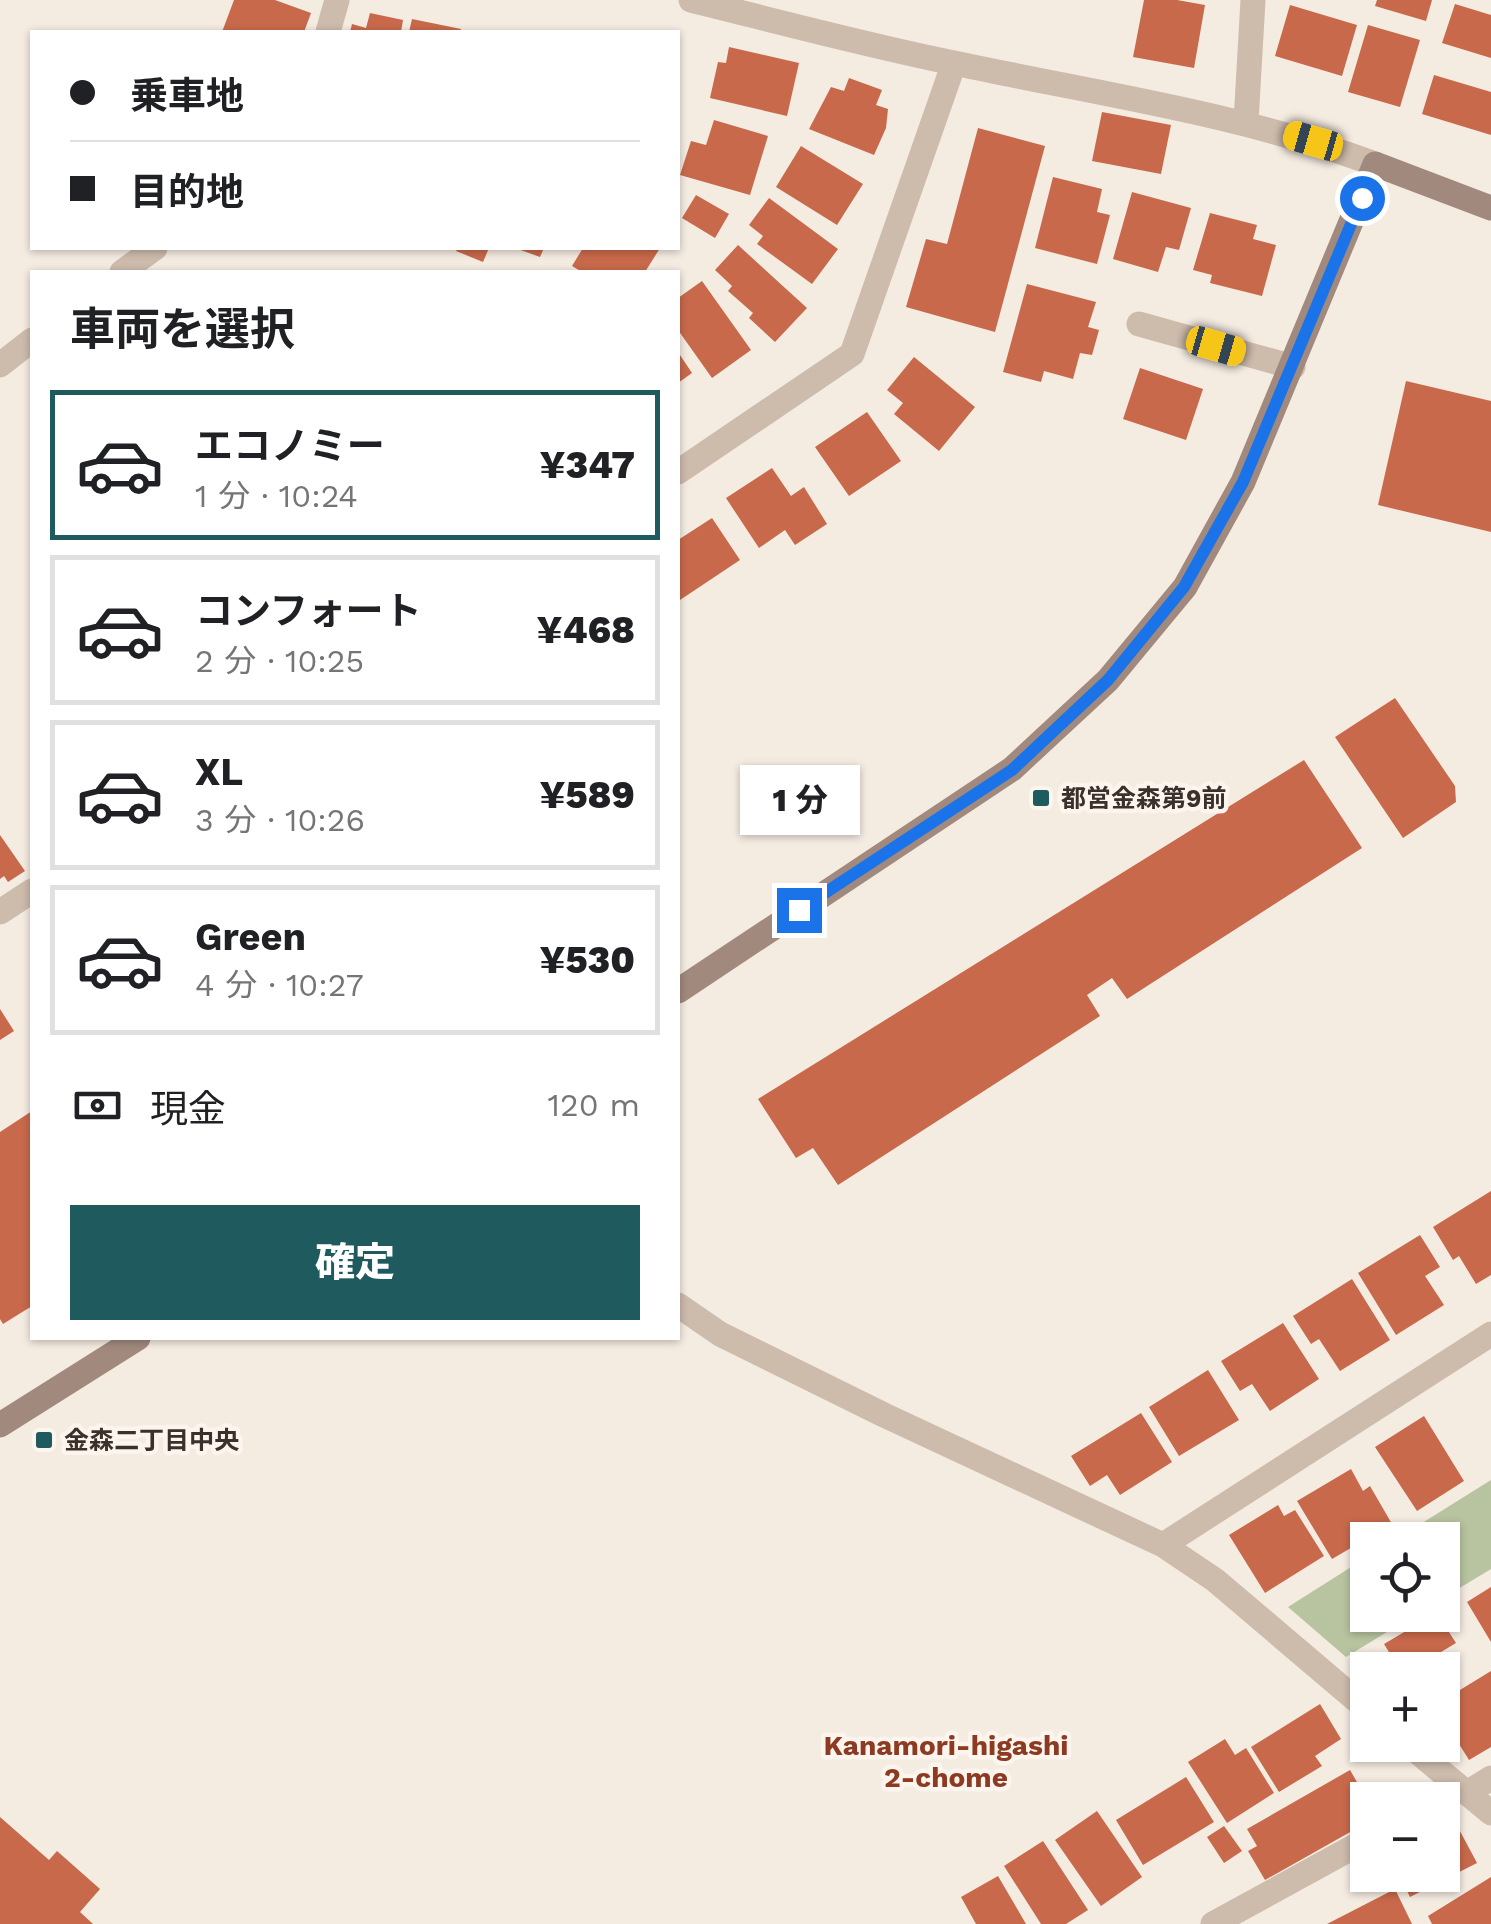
<!DOCTYPE html>
<html lang="ja">
<head>
<meta charset="utf-8">
<style>
  body { margin:0; font-family:"Work Sans","Noto Sans JP",sans-serif; background:#f2f2f2; color:#202124; height:100vh; display:flex; flex-direction:column; font-size:38px; white-space:nowrap }
  * { box-sizing:border-box; margin:0 }
  p { font-size:32px; color:#757577 }
  .icon { flex:none; width:55px; height:55px; fill:none; stroke:currentColor; stroke-width:2; stroke-linecap:round; stroke-linejoin:round }
  .map { position:relative; flex:1; overflow:hidden }
  .details { position:absolute; left:30px; top:270px; width:650px; height:1070px; display:flex; flex-direction:column; background:#fff; border-radius:0px; box-shadow:0 2px 8px #0004 }
  .details>* { flex:none }
  .top-card { position:absolute; left:30px; top:30px; width:650px; height:220px; border-radius:0px; box-shadow:0 2px 8px #0004; display:grid; align-content:center; height:220px; padding:0 40px; background:#fff }
  .buttons { position:absolute; left:1350px; top:1522px; display:grid; gap:20px }
  .buttons a { display:grid; place-items:center; width:110px; height:110px; border-radius:0px; background:#fff; box-shadow:0 2px 8px #0004; font-size:50px }
  .end { position:absolute; width:45px; height:45px; margin:-22px; border:12px solid #1a73e8; background:#fff; box-shadow:0 0 0 5px #fff }
  .from { border-radius:50% }
  .bubble { position:absolute; height:70px; border-radius:0px; background:#fff; box-shadow:0 2px 8px #0004; font-size:32px; font-weight:800; line-height:70px; text-align:center }
  .car { position:absolute; width:30px; height:60px; margin:-30px -15px; border-radius:12px; box-shadow:0 0 8px 2px #0007; background:linear-gradient(#f5c518 24%,#345 0 40%,#f5c518 0 76%,#345 0 86%,#f5c518 0) }
  .top-card b { display:flex; align-items:center; gap:35px; height:95px; font-size:38px }
  .top-card b+b { border-top:2px solid #e0e0e0 }
  .top-card i { width:25px; height:25px; background:#202124 }
  ul { padding:0; list-style:none }
  li { display:flex; align-items:center; gap:30px; height:150px; margin:0 20px 15px; padding:0 20px; border:5px solid #e0e0e0; border-radius:0px }
  li div { flex:1 }
  li b { display:block; font-size:38px }
  li em { font-style:normal; font-weight:800 }
  li.on { border-color:#1f5a5e }
  li>.icon { width:90px; height:90px; stroke-width:1.5 }
  h2 { padding:0 40px; font-size:45px; line-height:120px }
  .pay { display:flex; align-items:center; gap:25px; height:110px; padding:0 40px; font-size:38px }
  .pay p { margin-inline-start:auto }
  .cta { display:flex; gap:20px; margin-top:auto; padding:20px 40px }
  .cta a { flex:1; height:115px; border-radius:0px; background:#1f5a5e; color:#fff; font-size:40px; font-weight:800; line-height:115px; text-align:center }
  .map>svg:first-child { display:block }
</style>
</head>
<body>
<div class="map">
<svg width="1491" height="1924" viewBox="0 0 1491 1924">
  <rect width="100%" height="100%" fill="#f4ebe1"/>
  <!-- green -->
  <path fill="#b8c4a0" d="M1491,1480V1569L1443,1598L1442,1540H1395Z
    M1367,1557L1368,1615H1415L1346,1657L1288,1607Z"/>
  <!-- building -->
  <path fill="#c8694b" d="M234,0H275L311,13L304,32H222Z
    M1144,0H1177L1205,5L1194,68L1133,57Z
    M1377,0H1432L1426,21L1375,6Z
    M1455,4L1491,15V58L1442,43Z
    M1290,5L1357,25L1342,76L1275,56Z
    M370,13L403,20L401,32H350L352,24L366,28Z
    M412,19L461,29L460,32H409Z
    M1368,25L1420,40L1400,107L1348,92Z
    M729,47L799,63L787,116L710,98L718,62L726,63Z
    M1434,75L1491,92V135L1422,114Z
    M849,78L882,90L876,105L888,109L886,128L874,155L809,129L831,87L844,91Z
    M1102,112L1171,125L1161,174L1092,161Z
    M714,120L768,136L750,195L680,175L691,141L706,145Z
    M978,128L1045,146L995,332L906,307L926,239L947,244Z
    M801,146L863,184L837,225L776,187Z
    M1053,177L1102,189L1097,212L1110,215L1097,264L1035,248Z
    M1132,192L1191,208L1179,250L1166,247L1158,272L1113,259Z
    M696,195L729,214L715,238L682,218Z
    M769,198L838,249L812,284L757,244L763,236L749,225Z
    M1210,213L1257,225L1253,239L1276,245L1262,296L1210,283L1212,275L1193,270Z
    M738,245L807,308L775,342L749,318L753,313L728,291L732,286L715,270Z
    M458,248H489L483,262L456,251Z
    M515,248H544L540,257Z
    M583,248H660L645,272H582L572,266Z
    M702,281L751,350L712,378L678,330V298Z
    M1027,284L1096,302L1088,327L1099,330L1092,355L1080,353L1073,379L1044,371L1041,382L1003,372Z
    M678,352L692,373L678,383Z
    M914,357L975,407L939,451L894,414L903,403L887,390Z
    M1140,368L1203,389L1186,440L1123,419Z
    M1406,381L1491,401V532L1378,505Z
    M867,412L901,461L849,496L815,447Z
    M772,468L791,496L804,487L827,524L795,545L785,530L759,548L726,498Z
    M712,518L740,560L680,600L678,596V540Z
    M1395,698L1455,786L1456,802L1403,838L1335,737Z
    M1304,760L1362,848L1127,999L1112,978L1087,995L1100,1016L838,1185L813,1148L796,1158L758,1099Z
    M0,835L25,871L8,882L4,876L0,879Z
    M0,1009L14,1031L0,1040Z
    M32,1111V1306L3,1324L0,1319V1132Z
    M1491,1191V1275L1476,1284L1459,1256L1453,1260L1433,1227Z
    M1420,1235L1440,1267L1425,1276L1444,1305L1396,1335L1358,1273Z
    M1352,1279L1390,1340L1340,1371L1319,1339L1311,1344L1293,1316Z
    M1283,1323L1319,1379L1270,1411L1252,1384L1240,1391L1221,1361Z
    M1208,1370L1239,1420L1179,1456L1149,1407Z
    M1141,1413L1172,1462L1120,1495L1107,1475L1090,1486L1071,1456Z
    M1424,1416L1464,1481L1417,1511L1375,1447Z
    M1351,1469L1363,1491L1370,1486L1392,1524L1332,1559L1297,1501Z
    M1278,1505L1284,1516L1295,1510L1324,1556L1265,1593L1229,1535Z
    M1491,1587V1642L1467,1602Z
    M1433,1615H1438L1456,1643L1431,1658L1435,1664L1425,1670H1400L1384,1644Z
    M1491,1671V1747L1469,1760L1446,1723L1453,1719L1442,1701Z
    M1320,1704L1341,1739L1315,1756L1322,1766L1279,1792L1251,1747Z
    M1225,1739L1235,1755L1246,1748L1274,1793L1227,1823L1188,1762Z
    M1350,1770L1368,1801V1822L1265,1880L1248,1851L1257,1846L1247,1829Z
    M1186,1777L1214,1822L1143,1865L1116,1820Z
    M1097,1811L1142,1877L1101,1906L1055,1840Z
    M0,1817L49,1860L57,1851L100,1889L80,1912L93,1924H0Z
    M1453,1818L1477,1863L1410,1897L1399,1875H1442V1823Z
    M1224,1826L1242,1851L1224,1863L1207,1837Z
    M1043,1841L1088,1910L1066,1924H1041L1004,1866Z
    M998,1876L1026,1924H976L961,1897Z
    M1491,1877V1924H1432L1428,1916Z
    M1395,1889L1412,1924H1327Z"/>
  <g fill="none" stroke-linecap="round" stroke-linejoin="round">
    <!-- lane -->
    <path stroke="#cdbbac" stroke-width="25" d="M1467,1793L1491,1778"/>
    <!-- street -->
    <path stroke="#cdbbac" stroke-width="25" d="M691,0C780,22 869,46 959,64C1099,94 1241,114 1375,164
      M328,32L337,0
      M1246,122L1253,0
      M122,272L155,248
      M1139,324L1293,367
      M0,365L32,340
      M678,472L852,354L954,63
      M0,912L32,891
      M678,1305L720,1334L884,1415L1163,1545L1215,1580L1368,1710
      M1163,1545L1491,1334
      M1409,1745L1491,1813
      M1213,1924L1368,1839"/>
    <!-- secondary -->
    <path stroke="#a18a7d" stroke-width="25" d="M678,991L1012,769L1108,680L1185,587L1243,482L1375,164L1491,208
      M0,1425L138,1338"/>
  </g>
  <g fill="none" stroke-linecap="round" stroke-linejoin="round">
    <!-- route -->
    <path stroke="#1a73e8" stroke-width="12" d="M799,910L1012,770L1108,680L1184,587L1243,482L1362,198"/>
  </g>
  <!-- markers -->
  <g fill="#1f5a5e" stroke="#fbf5ee" stroke-width="4">
    <rect x="1031" y="788" width="20" height="20" rx="5"/>
    <rect x="34" y="1430" width="20" height="20" rx="5"/>
  </g>
  <g text-anchor="middle" dominant-baseline="central" stroke-width="9" stroke-linejoin="round" paint-order="stroke">
    <!-- poi labels -->
    <g font-size="25" font-weight="bold" fill="#3b302b" stroke="#fbf5ee" text-anchor="start">
      <text x="1061" y="798">都営金森第9前</text>
      <text x="64" y="1440">金森二丁目中央</text>
    </g>
    <!-- neighbourhood labels -->
    <g font-size="28" font-weight="bold" fill="#8c3b22" stroke="#fbf5ee">
      <text x="946" y="1745">Kanamori-higashi<tspan x="946" dy="32">2-chome</tspan></text>
    </g>
  </g>
</svg>
<div class="buttons">
<a><svg class="icon" aria-label="locate" viewBox="0 0 24 24"><circle cx="12" cy="12" r="6"/><path d="M12 2v4M12 18v4M2 12h4M18 12h4"/></svg></a>
<a>+</a>
<a>−</a>
</div>
<i class="end from" style="left:1362px;top:198px"></i>
<i class="end" style="left:799px;top:910px"></i>
<div class="bubble" style="left:740px;top:765px;width:120px">1 分</div>
<i class="car" style="left:1313px;top:141px;rotate:286deg"></i>
<i class="car" style="left:1216px;top:346px;rotate:106deg"></i>
<div class="top-card">
<b><i class="from"></i>乗車地</b>
<b><i></i>目的地</b>
</div>
<section class="details">
<h2>車両を選択</h2>
<ul>
<li class="on"><svg class="icon" aria-label="car" viewBox="0 0 24 24"><path d="M5 17H2v-5l4-1 3-4h7l3 4 3 1v5h-3M9 17h6M6 11h13"/><circle cx="7" cy="17" r="2"/><circle cx="17" cy="17" r="2"/></svg><div><b>エコノミー</b><p>1 分 · 10:24</p></div><em>¥347</em></li>
<li><svg class="icon" aria-label="car" viewBox="0 0 24 24"><path d="M5 17H2v-5l4-1 3-4h7l3 4 3 1v5h-3M9 17h6M6 11h13"/><circle cx="7" cy="17" r="2"/><circle cx="17" cy="17" r="2"/></svg><div><b>コンフォート</b><p>2 分 · 10:25</p></div><em>¥468</em></li>
<li><svg class="icon" aria-label="car" viewBox="0 0 24 24"><path d="M5 17H2v-5l4-1 3-4h7l3 4 3 1v5h-3M9 17h6M6 11h13"/><circle cx="7" cy="17" r="2"/><circle cx="17" cy="17" r="2"/></svg><div><b>XL</b><p>3 分 · 10:26</p></div><em>¥589</em></li>
<li><svg class="icon" aria-label="car" viewBox="0 0 24 24"><path d="M5 17H2v-5l4-1 3-4h7l3 4 3 1v5h-3M9 17h6M6 11h13"/><circle cx="7" cy="17" r="2"/><circle cx="17" cy="17" r="2"/></svg><div><b>Green</b><p>4 分 · 10:27</p></div><em>¥530</em></li>
</ul>
<div class="pay"><svg class="icon" aria-label="cash" viewBox="0 0 24 24"><path d="M3 7h18v10H3z"/><circle cx="12" cy="12" r="2"/></svg>現金<p>120 m</p></div>
<div class="cta"><a>確定</a></div>
</section>
</div>
</body>
</html>
